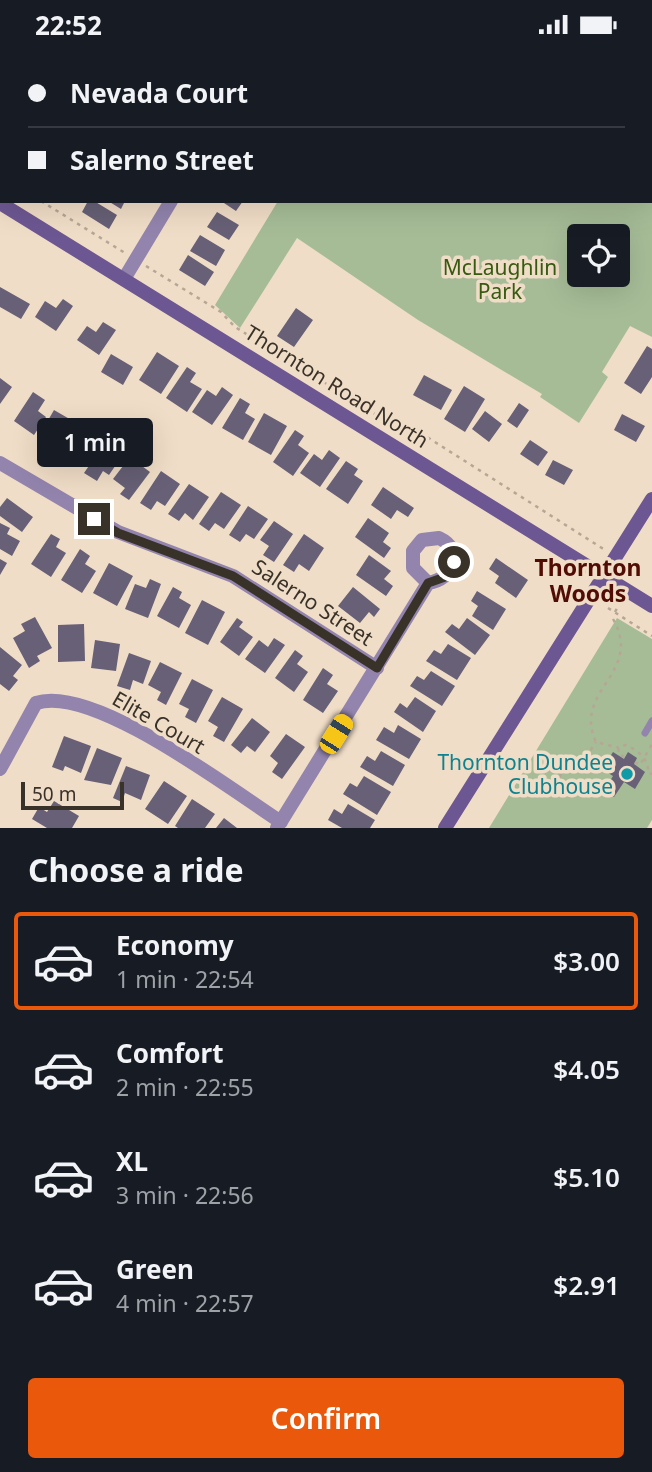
<!DOCTYPE html>
<html lang="en">
<head>
<meta charset="utf-8">
<style>
  body { margin:0; font-family:"Noto Sans",sans-serif; background:#242831; color:#f1f3f6; height:100vh; display:flex; flex-direction:column; font-size:26px; white-space:nowrap }
  * { box-sizing:border-box; margin:0 }
  p { font-size:23px; color:#9ea1a6 }
  .icon { flex:none; width:38px; height:38px; fill:none; stroke:currentColor; stroke-width:2; stroke-linecap:round; stroke-linejoin:round }
  .map { position:relative; height:779px; overflow:hidden }
  .panel { display:flex; flex-direction:column; background:#171b24; flex:1 }
  .panel>* { flex:none }
  .guide { position:absolute; left:0px; top:0px; width:653px; height:154px; box-shadow:0 7px 28px #0002; display:grid; align-content:center; height:154px; padding:0 28px; background:#171b24 }
  .controls { position:absolute; left:567px; top:175px; display:grid; gap:14px }
  .controls a { display:grid; place-items:center; width:63px; height:63px; border-radius:7px; background:#171b24; box-shadow:0 7px 28px #0002; font-size:35px }
  .scale { position:absolute; left:21px; bottom:18px; width:103px; box-sizing:border-box; padding-left:7px; border:4px solid #393229; border-top:0; font-size:19px; line-height:24px; white-space:nowrap; color:#393229; -webkit-text-stroke:5px #f0ddc7; paint-order:stroke }
  .end { position:absolute; width:32px; height:32px; margin:-16px; border:9px solid #393229; background:#fff; box-shadow:0 0 0 4px #fff }
  .from { border-radius:50% }
  .bubble { position:absolute; height:49px; border-radius:7px; background:#171b24; box-shadow:0 7px 28px #0002; font-size:23px; font-weight:600; line-height:49px; text-align:center }
  .car { position:absolute; width:21px; height:42px; margin:-21px -10px; border-radius:9px; box-shadow:0 0 5px 2px #0007; background:linear-gradient(#f5c518 24%,#345 0 40%,#f5c518 0 76%,#345 0 86%,#f5c518 0) }
  .guide b { display:flex; align-items:center; gap:24px; height:66px; font-size:26px }
  .guide b+b { border-top:2px solid #363941 }
  .guide i { width:18px; height:18px; background:#f1f3f6 }
  ul { padding:0; list-style:none }
  li { display:flex; align-items:center; gap:21px; height:98px; margin:0 14px 10px; padding:0 14px; border:4px solid transparent; border-radius:7px }
  li div { flex:1 }
  li b { display:block; font-size:26px }
  li em { font-style:normal; font-weight:600 }
  li.selected { border-color:#ea580c }
  li>.icon { width:63px; height:63px; stroke-width:1.5 }
  h2 { padding:0 28px; font-size:32px; line-height:84px }
  .action { display:flex; gap:14px; margin-top:auto; padding:14px 28px }
  .action a { flex:1; height:80px; border-radius:7px; background:#ea580c; color:#fff; font-size:28px; font-weight:600; line-height:80px; text-align:center }
  .status { display:flex; justify-content:space-between; align-items:center; height:49px; padding:0 35px; background:#171b24; direction:ltr }
  .status svg { height:19px; fill:currentColor }
  .map>svg:first-child { display:block }
</style>
</head>
<body>
<div class="status"><b>22:52</b><svg viewBox="0 0 49 12"><path d="M0 12V9h3v3zM5 12V6h3v6zM10 12V3h3v9zM15 12V0h3v12zM26 1h20v11H26zM47 4h2v5h-2z"/></svg></div>
<div class="map">
<svg width="652" height="779" viewBox="0 0 652 779">
  <rect width="100%" height="100%" fill="#f0ddc7"/>
  <!-- green -->
  <path fill="#a6bc97" fill-rule="evenodd" d="M371,0H652V288L630,277L602,323L608,328L579,374L540,348L542,345L418,271L297,189L240,279L215,256L278,152H651V2ZM579,187H618V226H579Z
    M617,569L652,590V771L647,779H489Z"/>
  <!-- building -->
  <path fill="#676076" d="M88,152H94L117,166L109,180L82,163Z
    M108,152H125L121,160Z
    M221,152H243L236,162Z
    M217,163L239,176L229,191L207,178Z
    M200,186L225,201L216,217L190,202Z
    M188,206L214,223L205,237L179,221Z
    M0,238L30,255L21,270L0,258Z
    M63,250L73,257L56,282L35,268L45,252L56,259Z
    M296,259L313,271L294,298L277,287Z
    M103,273L116,281L99,306L77,291L87,277L96,283Z
    M647,297L652,300V328L641,345L624,334Z
    M157,303L179,317L161,345L139,331Z
    M111,305L133,318L123,336L101,323Z
    M187,318L196,324L190,333L202,340L187,363L166,349Z
    M424,326L452,341L441,361L413,346Z
    M0,329L12,338L0,355Z
    M464,337L485,350L465,383L444,370Z
    M222,338L233,346L212,376L192,363L207,341L216,347Z
    M33,343L45,351L38,362L46,368L34,386L14,372Z
    M240,349L250,355L245,364L255,370L243,391L222,379Z
    M519,354L529,361L517,379L507,372Z
    M54,361L73,372L56,401L47,395L53,386L43,380Z
    M485,362L502,375L489,393L472,380Z
    M264,364L287,377L271,406L248,393Z
    M622,365L645,377L636,393L614,381Z
    M82,375L98,386L79,416L62,405Z
    M295,381L304,387L298,396L309,404L293,427L273,413Z
    M530,391L548,403L538,417L520,405Z
    M104,395L122,407L109,426L103,422L97,432L84,424Z
    M329,401L340,409L320,438L300,424L314,405L322,411Z
    M130,408L150,423L129,451L120,445L125,439L113,430Z
    M553,411L573,421L564,436L545,426Z
    M346,412L358,420L354,426L363,432L348,455L326,440Z
    M161,422L180,435L165,457L157,452L151,461L140,454Z
    M189,435L209,448L193,471L185,464L179,472L168,465Z
    M383,438L414,459L408,468L397,461L391,470L371,456Z
    M221,443L241,456L224,480L215,474L209,482L199,475Z
    M7,449L33,468L22,483L0,467V458Z
    M248,457L268,470L254,490L246,485L240,493L229,486Z
    M368,469L389,484L383,493L391,499L384,509L355,488Z
    M274,472L293,485L274,513L263,506L269,497L260,491Z
    M0,474L10,479L7,485L20,492L12,507L0,500Z
    M51,485L60,490L56,498L66,504L51,528L31,515Z
    M304,485L324,499L309,522L299,515L294,523L283,516Z
    M80,500L90,507L85,515L96,522L82,544L61,531Z
    M369,506L391,522L384,530L393,537L386,547L356,526Z
    M496,509L528,531L516,549L495,534L499,527L489,520Z
    M0,510L7,514L0,526Z
    M109,514L133,527L117,557L93,544Z
    M150,530L161,535L148,569L125,560L135,535L146,539Z
    M173,538L182,543L179,549L191,556L179,579L157,567Z
    M353,538L380,560L374,568L369,563L360,574L338,557Z
    M477,542L506,560L493,581L472,567L478,557L471,552Z
    M202,551L225,563L208,596L185,584Z
    M35,568L52,599L37,607L40,612L29,619L13,589L25,582L21,575Z
    M237,569L243,573L239,578L253,588L239,607L220,593Z
    M467,569L490,586L475,606L445,583L452,575L459,580Z
    M84,575L85,612L58,613V576Z
    M274,589L285,596L265,624L245,610L259,591L268,598Z
    M95,591L120,595L116,622L91,619Z
    M448,595L471,609L457,631L426,612L434,601L441,605Z
    M0,598L22,616L13,627L18,631L9,642L0,635Z
    M295,601L303,607L297,615L308,623L294,643L275,629Z
    M129,604L151,612L143,635L133,631L130,641L117,637Z
    M160,613L182,624L166,656L157,651L161,643L148,636Z
    M323,619L333,626L327,635L338,642L323,664L303,651Z
    M431,622L455,637L442,657L410,637L417,627L424,631Z
    M192,630L213,641L196,674L185,668L189,660L179,655Z
    M222,648L243,660L224,693L213,687L218,678L208,672Z
    M415,648L436,662L423,683L394,663L400,654L407,659Z
    M252,669L270,683L255,703L247,697L241,704L231,696Z
    M398,676L421,690L409,710L376,691L384,678L394,684Z
    M286,685L305,698L282,730L272,723L278,714L270,707Z
    M64,687L91,697L81,724L65,717L63,722L52,718Z
    M97,699L122,709L111,736L84,731Z
    M381,702L405,716L393,737L360,718L367,707L375,712Z
    M613,703L624,710L628,703L637,709L634,715L645,723L635,740L624,733L614,748L604,742L613,727L602,720Z
    M126,717L150,726L141,751L125,744L122,753L113,749Z
    M364,727L391,743L377,766L343,745L350,734L357,738Z
    M164,732L187,747L168,775L145,760Z
    M192,750L215,765L205,779H178L175,777Z
    M54,752L79,767L72,779H47L32,770L39,758L47,763Z
    M348,755L375,771L370,779H342L328,771L334,760L342,765Z
    M224,769L237,779H216Z"/>
  <g fill="none" stroke-linecap="round" stroke-linejoin="round">
    <!-- path -->
    <path stroke="#b6a695" stroke-width="2.5" stroke-dasharray="3.5 5" stroke-linecap="butt" d="M0,127L2,128
      M41,152L125,204
      M146,217L221,263L235,278L386,372L416,381L605,501
      M629,515L638,521L634,530
      M608,559L652,587
      M615,563L620,554
      M613,570C644,624 572,641 596,693L619,699
      M624,708L618,704L619,699L625,696C638,701 649,710 648,724L652,725
      M635,713L640,716L652,695
      M571,748L560,740C556,720 570,714 586,708L596,693"/>
    <!-- lane -->
    <path stroke="#9284ad" stroke-width="7" d="M645,684L652,672"/>
    <!-- street -->
    <path stroke="#9284ad" stroke-width="14" d="M21,0L24,2
      M40,2L51,0
      M260,2L261,0
      M124,230L171,152
      M0,414L118,483L233,527L377,619
      M0,720L36,654C93,635 230,740 281,773
      M277,779L428,534C454,530 465,501 439,489L422,491L413,502V519L428,534"/>
    <!-- secondary -->
    <path stroke="#6d5792" stroke-width="14" d="M0,154L652,557
      M445,779L652,450"/>
  </g>
  <g fill="none" stroke-linecap="round" stroke-linejoin="round">
    <!-- route -->
    <path stroke="#393229" stroke-width="9" d="M94,470L118,484L233,527L377,619L428,534L445,528L454,513"/>
  </g>
  <!-- markers -->
  <circle fill="#0f9aa8" stroke="#f0ddc7" stroke-width="2.5" cx="627" cy="725" r="7"/>
  <g text-anchor="middle" dominant-baseline="central" stroke-width="7" stroke-linejoin="round" paint-order="stroke">
    <!-- park labels -->
    <g font-size="21" fill="#365a10" stroke="#f0ddc7">
      <text x="500" y="218">McLaughlin<tspan x="500" dy="24">Park</tspan></text>
    </g>
    <!-- street labels -->
    <g font-size="21" fill="#393229" stroke="#f0ddc7">
      <text transform="translate(337 337) rotate(32)">Thornton Road North</text>
      <text transform="translate(313 553) rotate(33)">Salerno Street</text>
      <text transform="translate(159 673) rotate(30)">Elite Court</text>
    </g>
    <!-- culture labels -->
    <g font-size="21" fill="#0d838f" stroke="#f0ddc7" text-anchor="end">
      <text x="613" y="713">Thornton Dundee<tspan x="613" dy="24">Clubhouse</tspan></text>
    </g>
    <!-- neighbourhood labels -->
    <g font-size="23" font-weight="bold" fill="#500c05" stroke="#f0ddc7">
      <text x="588" y="518">Thornton<tspan x="588" dy="26">Woods</tspan></text>
    </g>
  </g>
</svg>
<div class="controls">
<a><svg class="icon" aria-label="locate" viewBox="0 0 24 24"><circle cx="12" cy="12" r="6"/><path d="M12 2v4M12 18v4M2 12h4M18 12h4"/></svg></a>
</div>
<div class="scale">50 m</div>
<i class="end from" style="left:454px;top:513px"></i>
<i class="end" style="left:94px;top:470px"></i>
<div class="bubble" style="left:37px;top:369px;width:116px">1 min</div>
<i class="car" style="left:336px;top:685px;rotate:32deg"></i>
<div class="guide">
<b><i class="from"></i>Nevada Court</b>
<b><i></i>Salerno Street</b>
</div>
</div>
<section class="panel">
<h2>Choose a ride</h2>
<ul>
<li class="selected"><svg class="icon" aria-label="car" viewBox="0 0 24 24"><path d="M5 17H2v-5l4-1 3-4h7l3 4 3 1v5h-3M9 17h6M6 11h13"/><circle cx="7" cy="17" r="2"/><circle cx="17" cy="17" r="2"/></svg><div><b>Economy</b><p>1 min · 22:54</p></div><em>$3.00</em></li>
<li><svg class="icon" aria-label="car" viewBox="0 0 24 24"><path d="M5 17H2v-5l4-1 3-4h7l3 4 3 1v5h-3M9 17h6M6 11h13"/><circle cx="7" cy="17" r="2"/><circle cx="17" cy="17" r="2"/></svg><div><b>Comfort</b><p>2 min · 22:55</p></div><em>$4.05</em></li>
<li><svg class="icon" aria-label="car" viewBox="0 0 24 24"><path d="M5 17H2v-5l4-1 3-4h7l3 4 3 1v5h-3M9 17h6M6 11h13"/><circle cx="7" cy="17" r="2"/><circle cx="17" cy="17" r="2"/></svg><div><b>XL</b><p>3 min · 22:56</p></div><em>$5.10</em></li>
<li><svg class="icon" aria-label="car" viewBox="0 0 24 24"><path d="M5 17H2v-5l4-1 3-4h7l3 4 3 1v5h-3M9 17h6M6 11h13"/><circle cx="7" cy="17" r="2"/><circle cx="17" cy="17" r="2"/></svg><div><b>Green</b><p>4 min · 22:57</p></div><em>$2.91</em></li>
</ul>
<div class="action"><a>Confirm</a></div>
</section>
</body>
</html>
